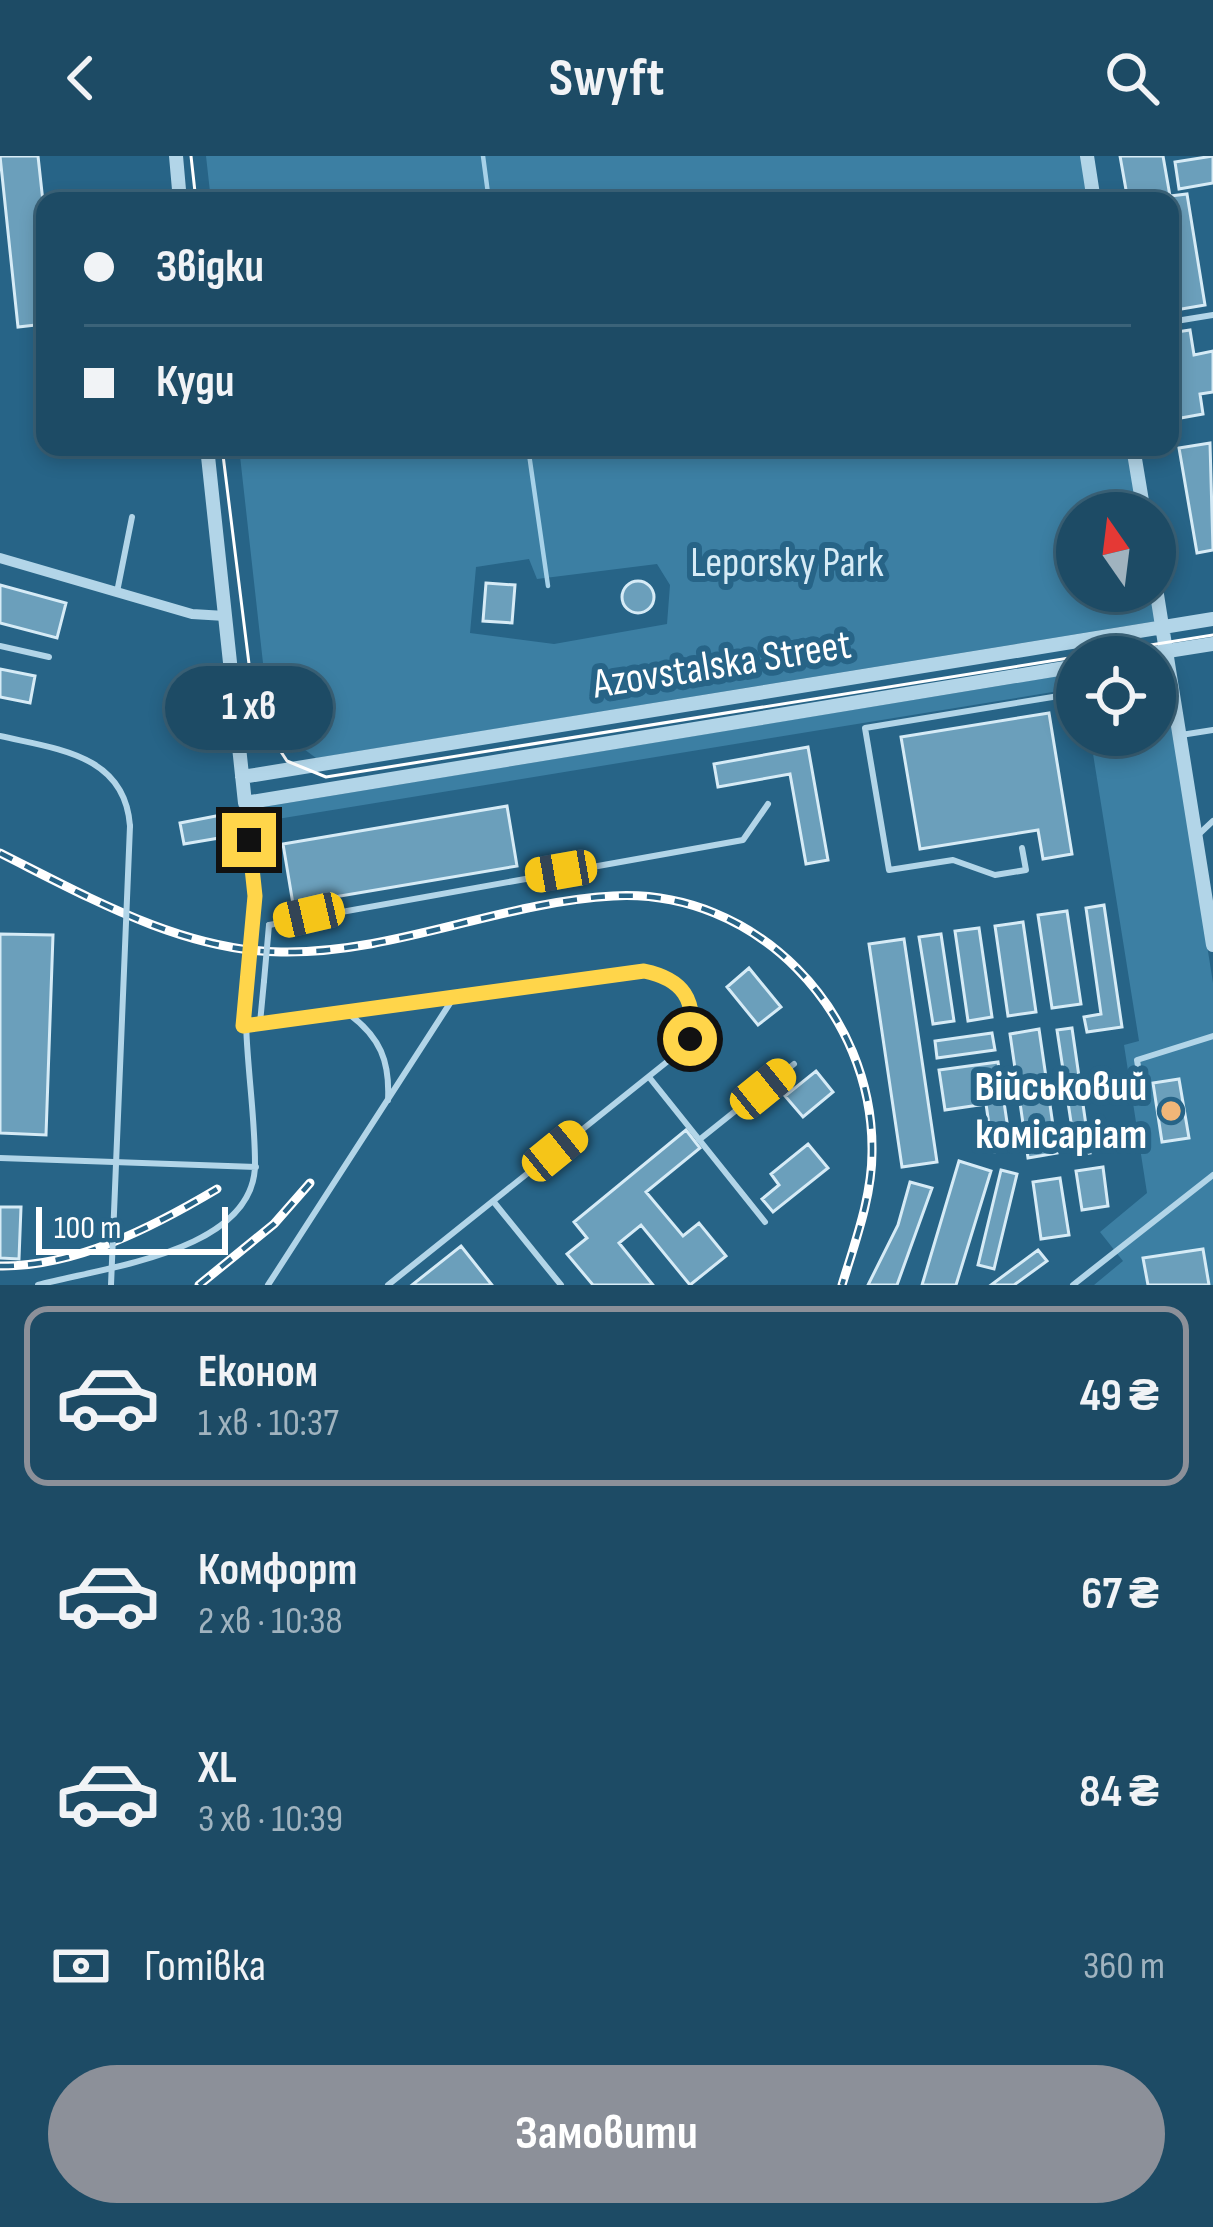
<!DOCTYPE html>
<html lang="uk">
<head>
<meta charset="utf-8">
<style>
  body { margin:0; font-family:"Sofia Sans Condensed",sans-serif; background:#2a556e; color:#f1f3f6; height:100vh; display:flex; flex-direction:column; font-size:45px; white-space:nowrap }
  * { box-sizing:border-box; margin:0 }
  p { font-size:39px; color:#a0b3bf }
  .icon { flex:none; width:66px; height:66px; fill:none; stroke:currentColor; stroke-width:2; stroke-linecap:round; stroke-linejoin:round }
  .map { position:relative; height:1129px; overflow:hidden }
  .side { display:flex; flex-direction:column; background:#1d4b65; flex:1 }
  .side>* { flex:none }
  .banner { position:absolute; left:36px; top:36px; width:1143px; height:264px; border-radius:24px; box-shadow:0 6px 18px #0003,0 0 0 3px #3b6379; display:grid; align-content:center; height:264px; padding:0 48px; background:#1d4b65 }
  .needle { width:78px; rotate:346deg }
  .tools { position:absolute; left:1056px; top:336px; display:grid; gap:24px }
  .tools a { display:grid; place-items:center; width:120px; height:120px; border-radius:50%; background:#1d4b65; box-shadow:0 6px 18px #0003,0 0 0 3px #3b6379; font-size:60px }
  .scale { position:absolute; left:36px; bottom:30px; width:192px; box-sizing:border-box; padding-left:12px; border:6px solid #fff; border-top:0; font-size:33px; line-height:42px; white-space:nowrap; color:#fff; -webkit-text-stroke:9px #276487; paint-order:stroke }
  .end { position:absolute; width:54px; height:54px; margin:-27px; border:15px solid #ffd54a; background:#111; box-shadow:0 0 0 6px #111 }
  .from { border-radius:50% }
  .bubble { position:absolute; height:84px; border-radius:42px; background:#1d4b65; box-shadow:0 6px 18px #0003,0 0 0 3px #3b6379; font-size:39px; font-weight:700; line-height:84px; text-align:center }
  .car { position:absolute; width:36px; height:72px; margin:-36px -18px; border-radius:15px; box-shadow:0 0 9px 3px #0007; background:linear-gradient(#f5c518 24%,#345 0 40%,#f5c518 0 76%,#345 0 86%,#f5c518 0) }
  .banner b { display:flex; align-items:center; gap:42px; height:114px; font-size:45px }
  .banner b+b { border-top:3px solid #3b6379 }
  .banner i { width:30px; height:30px; background:#f1f3f6 }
  ul { padding:21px 0 0; list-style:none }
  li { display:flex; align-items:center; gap:36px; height:180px; margin:0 24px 18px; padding:0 24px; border:6px solid transparent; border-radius:24px }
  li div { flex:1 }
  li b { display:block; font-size:45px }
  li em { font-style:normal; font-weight:700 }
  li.active { border-color:#8c9099 }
  li>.icon { width:108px; height:108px; stroke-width:1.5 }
  .pay { display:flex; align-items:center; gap:30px; height:132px; padding:0 48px; font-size:45px }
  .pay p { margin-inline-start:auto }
  .action { display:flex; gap:24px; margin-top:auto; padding:24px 48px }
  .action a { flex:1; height:138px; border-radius:72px; background:#8c9099; color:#fff; font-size:48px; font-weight:700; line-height:138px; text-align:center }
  header { display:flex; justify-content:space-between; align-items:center; height:156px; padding:0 48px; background:#1d4b65; font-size:54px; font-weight:700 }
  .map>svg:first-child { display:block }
</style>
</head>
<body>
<header><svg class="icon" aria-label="back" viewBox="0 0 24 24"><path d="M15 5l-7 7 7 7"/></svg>Swyft<svg class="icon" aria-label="search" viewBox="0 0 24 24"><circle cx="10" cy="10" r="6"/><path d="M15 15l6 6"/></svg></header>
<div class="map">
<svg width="1213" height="1129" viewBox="0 0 1213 1129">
  <rect width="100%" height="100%" fill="#276487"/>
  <!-- green -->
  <path fill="#3c7fa3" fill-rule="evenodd" d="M206,0H1082L1089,45H211Z
    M239,291H1129L1139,357H1077V435H1152L1157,465L316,602L285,579L267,543ZM529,403L537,423L657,408L670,429L667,468L554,488L470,477L476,411Z
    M1162,503L1213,827V1129H1094L1123,1105L1100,1076L1147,1037L1124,889L1139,885L1090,579H1155V504Z
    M1077,517V532L259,666L257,652Z"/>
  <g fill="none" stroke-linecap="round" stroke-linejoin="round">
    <!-- stream -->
    <path stroke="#a7d2e9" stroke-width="4.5" d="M483,0L489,45
      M528,291L548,430"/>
  </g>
  <!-- building -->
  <path fill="#6b9fbb" stroke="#d6ebf6" stroke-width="3" d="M0,0H38L45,64V168L18,171Z
    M1120,0H1163L1170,40L1187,38L1205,149L1170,155V45H1128Z
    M1213,0V27L1179,33L1175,6Z
    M1190,174L1194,199L1213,195V236L1200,238L1203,258L1170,264V177Z
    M1210,287L1213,394L1197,397L1179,292Z
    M622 441a16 16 0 1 1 32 0a16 16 0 1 1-32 0Z
    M486,427L515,429L512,467L483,465Z
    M0,429L66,447L57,482L0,467Z
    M0,513L35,520L30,547L0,541Z
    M1049,557L1072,698L1043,703L1038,674L920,693L901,581Z
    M808,591L828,704L806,708L790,618L718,631L714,608Z
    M507,650L517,710L293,748L283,688Z
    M257,652L260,683L237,685L234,657Z
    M221,659L225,681L184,688L180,667Z
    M1104,749L1122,871L1087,876L1084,861L1101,858L1086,752Z
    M1067,755L1081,848L1052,852L1038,759Z
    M1023,766L1036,856L1008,860L995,770Z
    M979,772L992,861L968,865L955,775Z
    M0,778L53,779L46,979L0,977Z
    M941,778L954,865L933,868L919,781Z
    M904,783L937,1006L902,1011L869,788Z
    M749,812L781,851L758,869L727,831Z
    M1072,872L1090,997L1076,999L1057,874Z
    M1039,873L1057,997L1028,1002L1010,878Z
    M992,877L995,894L937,902L935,885Z
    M998,906L1011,993L993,996L986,948L945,954L939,914Z
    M816,915L833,936L803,961L785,940Z
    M1179,923L1189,982L1162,986L1153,927Z
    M686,974L700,992L646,1036L683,1080L699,1067L726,1100L690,1129L641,1069L619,1087L653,1129H593L567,1098L587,1082L574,1066Z
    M808,988L828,1012L773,1056L762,1043L779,1029L771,1018Z
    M959,1005L991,1015L956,1129H922Z
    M1103,1011L1108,1050L1082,1054L1076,1015Z
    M1001,1014L1017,1018L994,1113L978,1109Z
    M1060,1022L1069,1079L1041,1083L1033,1026Z
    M910,1026L932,1032L897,1129H868L898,1069Z
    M0,1051H21L19,1103L0,1102Z
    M461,1090L492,1129H412Z
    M1203,1093L1209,1129H1148L1143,1102Z
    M1038,1094L1047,1105L1014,1129H991Z"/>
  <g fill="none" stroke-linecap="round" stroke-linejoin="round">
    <!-- service -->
    <path stroke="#b2d5e8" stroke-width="6" d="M1170,166L1213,159
      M117,436L132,361
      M0,490L49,501
      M1181,579L1213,574
      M0,580C56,593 125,598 130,670
      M1198,679L1213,665
      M249,684L254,753
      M1022,692L1026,714L995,719L953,704L889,714L865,572L1077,537
      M269,769L743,684L768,648
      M349,858C380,881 390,905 388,944
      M260,867L264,825
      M243,870L644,815C693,824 707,864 673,901L388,1129
      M649,921L765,1066
      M1143,941L1137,904L1213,880
      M699,984L794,908
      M0,1002L256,1011
      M493,1045L561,1129
      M38,1129C104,1111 255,1096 255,1008C255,946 242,886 247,823
      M268,1129L454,841
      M1073,1129L1213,1019"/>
    <!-- minor -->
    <path stroke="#b2d5e8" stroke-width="10" d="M0,402L192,458L225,460"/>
    <!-- tertiary -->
    <path stroke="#b2d5e8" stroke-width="14" d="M176,0L180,45
      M1087,0L1094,45
      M207,291L245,647L1077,510
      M1133,291L1144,357
      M1155,426L1213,789
      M1130,501L1213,488
      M242,621L1213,463"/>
    <!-- tram -->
    <path stroke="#fff" stroke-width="3" d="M191,0L196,45
      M222,291L255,556L287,605L326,621L1213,479"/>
    <!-- rail casing -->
    <g stroke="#fff" stroke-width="9">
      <path id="rail" d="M0,697C86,740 182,795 281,796C394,798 501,746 613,740C756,732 874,856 872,996C872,1041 855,1086 842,1129
        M0,1110C76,1111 153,1071 217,1033
        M199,1129L274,1068L310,1027"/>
    </g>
    <!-- rail -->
    <use href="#rail" stroke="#276487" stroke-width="4.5" stroke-dasharray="14" stroke-linecap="butt"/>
    <!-- service-bridge -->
    <path stroke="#b2d5e8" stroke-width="6" d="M247,823L254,753
      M264,825L269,769
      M111,1129L130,670"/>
  </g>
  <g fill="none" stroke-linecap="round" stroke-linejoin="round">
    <!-- route -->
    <path stroke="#ffd54a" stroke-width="15" d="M249,684L255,740L243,870L644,815C683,823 697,844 690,883"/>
  </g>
  <!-- markers -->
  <circle fill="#f1b678" stroke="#276487" stroke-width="4.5" cx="1171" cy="955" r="12"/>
  <g text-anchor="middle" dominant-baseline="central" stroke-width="12" stroke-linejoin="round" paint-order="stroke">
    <!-- park labels -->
    <g font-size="42" fill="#d6ebf6" stroke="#276487">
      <text x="787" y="407">Leporsky Park</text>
    </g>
    <!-- street labels -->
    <g font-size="42" fill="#fff" stroke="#276487">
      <text transform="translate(722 509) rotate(-9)">Azovstalska Street</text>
    </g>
    <!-- poi labels -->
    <g font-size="42" font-weight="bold" fill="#fff" stroke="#276487" text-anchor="end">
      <text x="1147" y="931">Військовий<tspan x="1147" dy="48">комісаріат</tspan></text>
    </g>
  </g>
</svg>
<div class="tools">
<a><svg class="needle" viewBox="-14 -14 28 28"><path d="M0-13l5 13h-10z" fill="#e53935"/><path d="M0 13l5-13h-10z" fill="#a0b3bf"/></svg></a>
<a><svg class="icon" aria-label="locate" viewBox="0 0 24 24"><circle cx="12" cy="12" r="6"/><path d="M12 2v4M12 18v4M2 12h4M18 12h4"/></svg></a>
</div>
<div class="scale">100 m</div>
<i class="end from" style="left:690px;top:883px"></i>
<i class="end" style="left:249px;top:684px"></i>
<div class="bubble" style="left:165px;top:510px;width:168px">1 хв</div>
<i class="car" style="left:561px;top:715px;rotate:260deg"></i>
<i class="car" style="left:309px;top:759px;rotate:257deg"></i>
<i class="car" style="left:763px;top:933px;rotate:51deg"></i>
<i class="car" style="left:555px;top:995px;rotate:51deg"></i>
<div class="banner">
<b><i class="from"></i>Звідки</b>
<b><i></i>Куди</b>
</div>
</div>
<section class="side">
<ul>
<li class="active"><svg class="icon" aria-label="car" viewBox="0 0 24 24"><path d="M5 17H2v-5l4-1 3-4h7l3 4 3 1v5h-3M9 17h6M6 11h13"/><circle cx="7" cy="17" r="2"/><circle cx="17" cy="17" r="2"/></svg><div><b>Економ</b><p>1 хв · 10:37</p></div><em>49 ₴</em></li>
<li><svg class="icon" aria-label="car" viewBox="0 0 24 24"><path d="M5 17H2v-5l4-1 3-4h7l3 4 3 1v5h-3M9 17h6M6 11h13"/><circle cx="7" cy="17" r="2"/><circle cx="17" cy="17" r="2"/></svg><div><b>Комфорт</b><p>2 хв · 10:38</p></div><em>67 ₴</em></li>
<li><svg class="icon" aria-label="car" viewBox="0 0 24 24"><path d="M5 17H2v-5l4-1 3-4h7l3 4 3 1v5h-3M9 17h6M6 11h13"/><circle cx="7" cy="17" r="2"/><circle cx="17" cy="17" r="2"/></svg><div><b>XL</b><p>3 хв · 10:39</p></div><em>84 ₴</em></li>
</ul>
<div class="pay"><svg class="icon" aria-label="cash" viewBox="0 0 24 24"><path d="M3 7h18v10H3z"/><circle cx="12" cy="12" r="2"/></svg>Готівка<p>360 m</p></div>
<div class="action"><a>Замовити</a></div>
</section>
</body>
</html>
